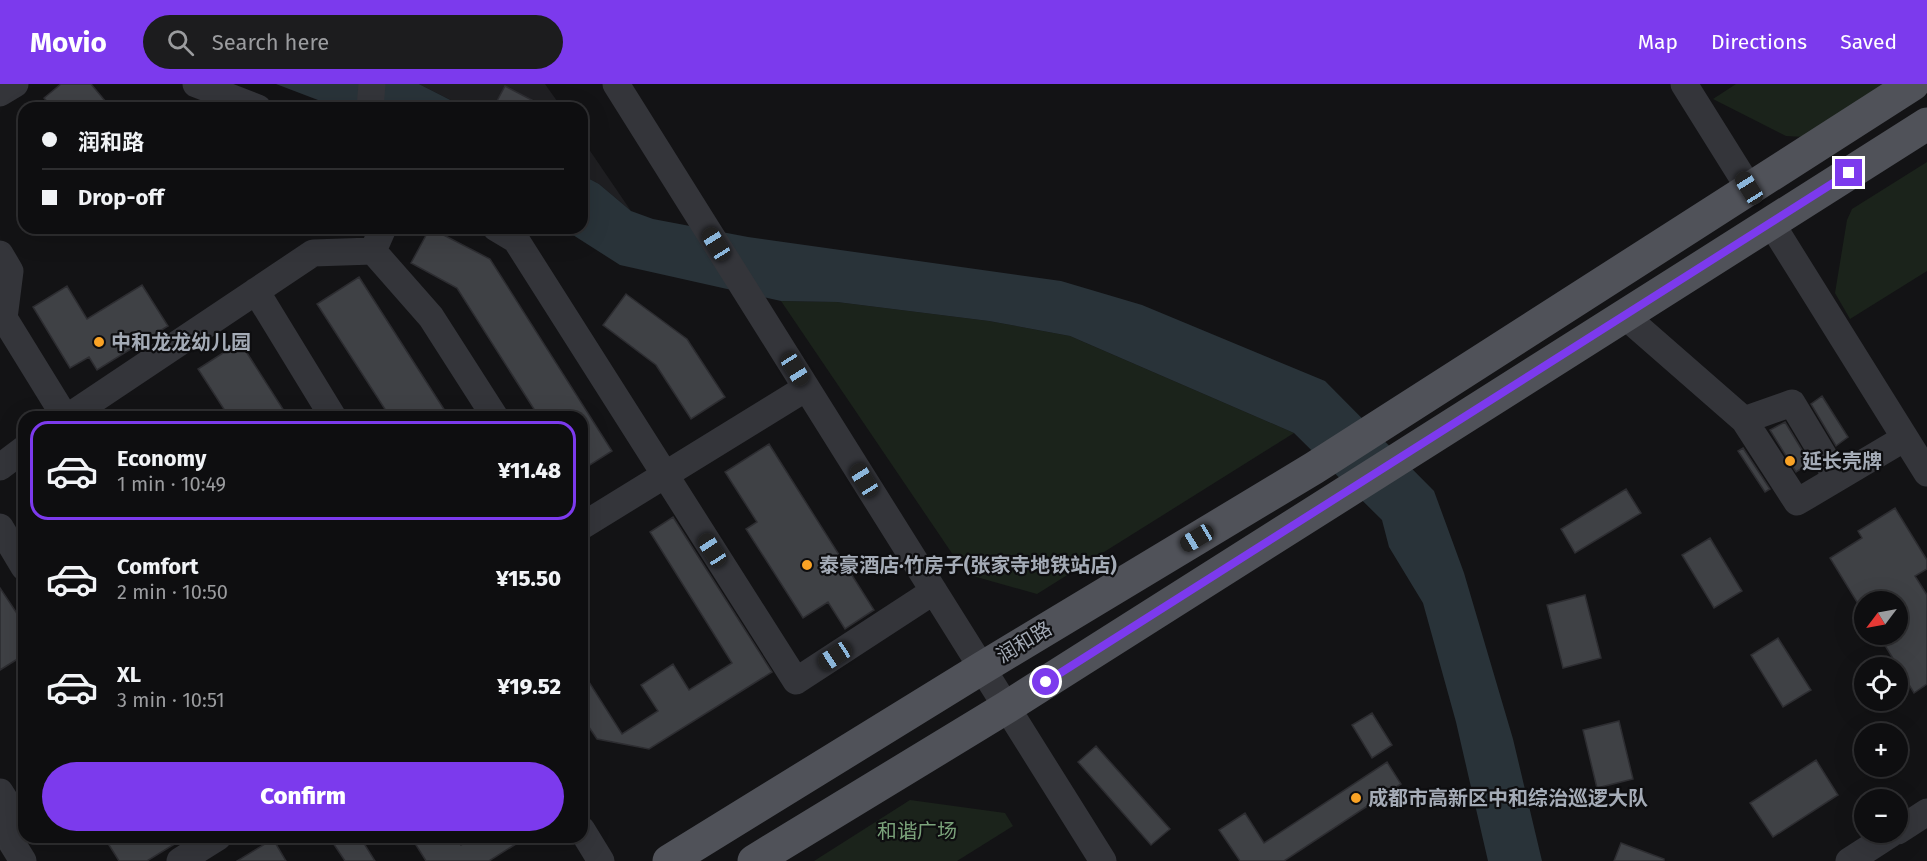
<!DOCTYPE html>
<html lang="en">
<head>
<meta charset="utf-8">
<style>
  body { margin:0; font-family:"Fira Sans","Noto Sans SC",sans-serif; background:#1c1c1e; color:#f1f3f6; height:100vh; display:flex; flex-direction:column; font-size:22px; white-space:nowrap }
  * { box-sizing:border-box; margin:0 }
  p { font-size:20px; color:#9b9c9f }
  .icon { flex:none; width:33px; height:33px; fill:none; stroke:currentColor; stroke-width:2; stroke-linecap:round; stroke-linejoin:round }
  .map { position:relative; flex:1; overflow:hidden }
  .sheet { position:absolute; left:18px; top:327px; width:570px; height:432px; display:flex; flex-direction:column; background:#0e0e10; border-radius:18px; box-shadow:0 6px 24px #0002,0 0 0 2px #2e2e30 }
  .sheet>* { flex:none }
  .top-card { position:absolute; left:18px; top:18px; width:570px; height:132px; border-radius:18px; box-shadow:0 6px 24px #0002,0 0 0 2px #2e2e30; display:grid; align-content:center; height:132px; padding:0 24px; background:#0e0e10 }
  .needle { width:39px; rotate:238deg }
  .fabs { position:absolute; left:1854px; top:507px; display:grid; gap:12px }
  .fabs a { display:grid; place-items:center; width:54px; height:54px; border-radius:50%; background:#0e0e10; box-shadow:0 6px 24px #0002,0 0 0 2px #2e2e30; font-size:30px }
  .end { position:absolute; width:27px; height:27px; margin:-14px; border:8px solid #7c3aed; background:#fff; box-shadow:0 0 0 3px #fff }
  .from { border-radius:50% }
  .car { position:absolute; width:18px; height:36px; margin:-18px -9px; border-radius:8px; box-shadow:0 0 4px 2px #0007; background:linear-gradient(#222 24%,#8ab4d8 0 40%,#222 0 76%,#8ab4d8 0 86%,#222 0) }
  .top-card b { display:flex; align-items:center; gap:21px; height:57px; font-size:22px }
  .top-card b+b { border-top:2px solid #2e2e30 }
  .top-card i { width:15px; height:15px; background:#f1f3f6 }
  ul { padding:10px 0 0; list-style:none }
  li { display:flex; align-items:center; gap:18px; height:99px; margin:0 12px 9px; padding:0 12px; border:3px solid transparent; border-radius:18px }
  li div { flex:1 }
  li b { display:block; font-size:22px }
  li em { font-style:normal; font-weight:800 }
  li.active { border-color:#7c3aed }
  li>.icon { width:54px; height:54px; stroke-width:1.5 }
  .action { display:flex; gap:12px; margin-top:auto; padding:12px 24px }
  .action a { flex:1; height:69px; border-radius:36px; background:#7c3aed; color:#fff; font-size:24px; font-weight:800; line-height:69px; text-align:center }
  header { display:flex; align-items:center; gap:36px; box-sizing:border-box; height:84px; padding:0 30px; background:#7c3aed; color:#fff }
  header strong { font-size:28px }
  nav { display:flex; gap:33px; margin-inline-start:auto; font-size:21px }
  .search { width:420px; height:54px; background:#1c1c1e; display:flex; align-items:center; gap:15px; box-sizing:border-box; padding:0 21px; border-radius:33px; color:#9b9c9f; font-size:22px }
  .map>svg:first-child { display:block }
</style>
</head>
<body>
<header>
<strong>Movio</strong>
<div class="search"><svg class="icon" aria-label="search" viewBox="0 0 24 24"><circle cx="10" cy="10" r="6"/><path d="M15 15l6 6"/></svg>Search here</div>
<nav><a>Map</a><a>Directions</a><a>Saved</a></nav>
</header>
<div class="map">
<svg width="1927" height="777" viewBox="0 0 1927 777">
  <rect width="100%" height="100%" fill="#131315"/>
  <!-- built -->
  <path fill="#1f1f22" d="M419,0H545L562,24H466Z
    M582,55L631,127L599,100L582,91Z"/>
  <!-- green -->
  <path fill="#1b231b" d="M1736,0H1895L1804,53L1786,52L1713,15Z
    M1927,78V187L1850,235L1835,209L1847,136L1852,125Z
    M781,217L837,218L989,237L1070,252L1294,349L1037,510L966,490Z
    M910,716L1005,729L1013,742L957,777H814Z"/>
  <!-- water -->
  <path fill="#293339" d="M276,0H419L466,24H339Z
    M582,91L599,100L631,127L653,135L748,153L1061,197L1142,221L1325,297L1434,407L1464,489L1513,655L1542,777H1488L1456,638L1423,519L1389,463L1382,436L1294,349L1070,252L989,237L837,218L781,217L620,181L562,144H582Z"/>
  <!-- building -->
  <path fill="#3f4145" stroke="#2d2d31" stroke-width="1.5" d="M61,0H91L111,24H53L44,14Z
    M505,2L547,24H511L497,17Z
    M430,144L490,175L612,367L582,386V333H539L457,204L411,179Z
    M359,193L449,333H390L317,220Z
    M142,201L168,242L97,286L89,273L70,284L33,223L67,202L87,235Z
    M626,210L687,255L725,313L691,335L656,281L603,241Z
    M240,258L288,333H229L198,285Z
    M1822,312L1848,353L1836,362L1811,320Z
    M1785,338L1810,379L1796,388L1770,346Z
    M769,360L874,526L845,545L828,518L803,534L746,445L757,438L725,388Z
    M1743,364L1770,405L1765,408L1738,367Z
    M1626,405L1641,429L1575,469L1561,445Z
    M1895,424L1927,476V485L1915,492L1927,511V600L1914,609L1878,550H1898V518H1857L1830,474L1862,454L1858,447Z
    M673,433L772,588L649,665L597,655L582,633V587L622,650L658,627L641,601L673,580L689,606L732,579L650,448Z
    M1710,454L1742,507L1714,524L1682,471Z
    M0,504L24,540V571L0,586Z
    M1585,511L1601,574L1563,584L1547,521Z
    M1778,554L1811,606L1783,623L1751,571Z
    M1372,629L1392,661L1372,674L1352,641Z
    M1619,637L1633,695L1597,704L1583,646Z
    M1096,662L1170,745L1151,761L1078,678Z
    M1816,676L1838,711L1773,753L1750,719Z
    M1387,678L1401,700L1284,777H1240L1219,746L1245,729L1264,759Z
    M104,753H186L147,777H119Z
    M329,753H360L375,777H345Z
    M411,753H456L461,761L473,753H527L489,777H426Z
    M273,755L286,777H237Z
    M1621,759L1664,775V777H1614Z"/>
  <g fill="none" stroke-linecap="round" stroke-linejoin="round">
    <!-- minor -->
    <path stroke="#34353a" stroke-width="27" d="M196,0L258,24
      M616,0L1103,777
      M1684,0L1749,104
      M0,9L15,0
      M370,24L372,0
      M1771,139L1927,389
      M496,144L516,156L796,597L934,507
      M373,167L383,144
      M0,170L10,187L4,234L65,333
      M256,207L333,333
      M1625,232L1744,336L1797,418L1905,354
      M68,333L313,169L373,167L431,233L495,333
      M1744,336L1792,319L1837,394
      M0,383L24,365
      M582,442L806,304
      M0,443L24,483
      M0,708L24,746
      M0,740L23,777
      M582,746L601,777
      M1898,747L1927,728
      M180,777L218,753
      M1849,777L1894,748"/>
    <!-- major -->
    <path stroke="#505259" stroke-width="33" d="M669,777L982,584L1314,384L1913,0
      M754,777L1007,623L1927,40"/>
  </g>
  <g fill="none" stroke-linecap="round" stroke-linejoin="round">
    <!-- route -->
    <path stroke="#7c3aed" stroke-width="8" d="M1046,598L1849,89"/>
  </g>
  <!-- markers -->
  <g fill="#faa325" stroke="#0e0e10" stroke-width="2">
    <circle cx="99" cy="258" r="6"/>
    <circle cx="1790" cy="377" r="6"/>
    <circle cx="807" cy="481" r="6"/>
    <circle cx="1356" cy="714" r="6"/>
  </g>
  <g text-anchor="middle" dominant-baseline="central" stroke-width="4.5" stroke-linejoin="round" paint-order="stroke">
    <!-- poi labels -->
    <g font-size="20" font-weight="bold" fill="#a4abb6" stroke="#0e0e10" text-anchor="start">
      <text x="111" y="258">中和龙龙幼儿园</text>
      <text x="1802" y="377">延长壳牌</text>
      <text x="819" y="481">泰豪酒店·竹房子(张家寺地铁站店)</text>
      <text x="1368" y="714">成都市高新区中和综治巡逻大队</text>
    </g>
    <!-- street labels -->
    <g font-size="20" fill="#a4abb6" stroke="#0e0e10">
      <text transform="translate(1024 558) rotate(-31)">润和路</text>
    </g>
    <!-- park labels -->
    <g font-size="20" fill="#7aa27a" stroke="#0e0e10">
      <text x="917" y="747">和谐广场</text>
    </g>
  </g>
</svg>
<div class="fabs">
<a><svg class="needle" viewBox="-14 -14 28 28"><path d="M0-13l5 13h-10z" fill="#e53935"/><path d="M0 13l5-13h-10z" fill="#9b9c9f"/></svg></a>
<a><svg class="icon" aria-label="locate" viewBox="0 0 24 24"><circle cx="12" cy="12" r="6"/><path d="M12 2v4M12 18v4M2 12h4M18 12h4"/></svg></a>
<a>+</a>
<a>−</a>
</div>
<i class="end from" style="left:1046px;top:598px"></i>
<i class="end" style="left:1849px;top:89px"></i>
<i class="car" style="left:1749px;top:104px;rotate:328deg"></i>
<i class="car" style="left:716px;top:160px;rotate:328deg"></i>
<i class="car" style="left:795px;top:285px;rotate:148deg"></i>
<i class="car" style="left:864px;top:396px;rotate:328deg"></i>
<i class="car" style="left:1197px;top:454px;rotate:239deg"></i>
<i class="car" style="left:712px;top:466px;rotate:327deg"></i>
<i class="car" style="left:835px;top:572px;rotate:237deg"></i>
<div class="top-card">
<b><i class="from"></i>润和路</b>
<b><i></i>Drop-off</b>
</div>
<section class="sheet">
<ul>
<li class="active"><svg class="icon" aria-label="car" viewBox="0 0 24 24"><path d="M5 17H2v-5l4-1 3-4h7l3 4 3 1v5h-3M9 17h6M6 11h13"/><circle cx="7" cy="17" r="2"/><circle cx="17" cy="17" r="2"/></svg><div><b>Economy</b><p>1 min · 10:49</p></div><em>¥11.48</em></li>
<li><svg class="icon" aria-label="car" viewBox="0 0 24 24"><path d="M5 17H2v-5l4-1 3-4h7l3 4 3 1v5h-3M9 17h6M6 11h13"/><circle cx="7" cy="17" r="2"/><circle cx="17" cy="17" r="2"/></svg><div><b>Comfort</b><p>2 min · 10:50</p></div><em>¥15.50</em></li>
<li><svg class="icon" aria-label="car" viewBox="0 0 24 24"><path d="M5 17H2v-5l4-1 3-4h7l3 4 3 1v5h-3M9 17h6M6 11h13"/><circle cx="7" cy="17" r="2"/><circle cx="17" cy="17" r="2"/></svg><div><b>XL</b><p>3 min · 10:51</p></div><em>¥19.52</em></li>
</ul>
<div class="action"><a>Confirm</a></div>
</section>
</div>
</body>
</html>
